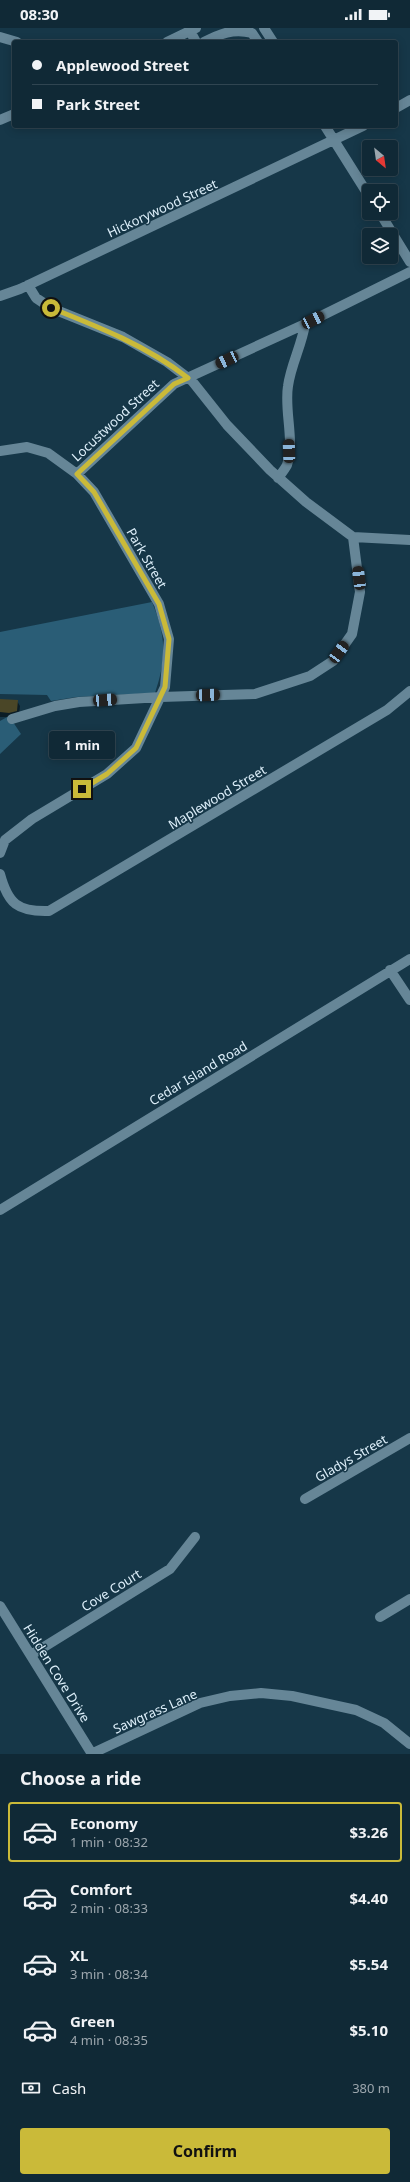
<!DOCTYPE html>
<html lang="en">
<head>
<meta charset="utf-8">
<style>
  body { margin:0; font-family:"Noto Sans",sans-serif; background:#19313e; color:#f1f3f6; height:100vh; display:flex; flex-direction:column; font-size:15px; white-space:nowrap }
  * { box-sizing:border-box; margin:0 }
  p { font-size:13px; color:#9ca6ad }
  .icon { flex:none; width:22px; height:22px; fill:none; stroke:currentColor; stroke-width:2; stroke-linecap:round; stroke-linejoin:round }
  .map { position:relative; height:1726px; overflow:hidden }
  .drawer { display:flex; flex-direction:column; background:#102936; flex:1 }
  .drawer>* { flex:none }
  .top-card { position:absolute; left:12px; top:12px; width:386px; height:88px; border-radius:4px; box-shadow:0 2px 10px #0003,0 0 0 1px #304551; display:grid; align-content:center; height:88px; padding:0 20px; background:#102936 }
  .needle { width:26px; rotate:151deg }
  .fabs { position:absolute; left:362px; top:112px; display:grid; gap:8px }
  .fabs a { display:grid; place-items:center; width:36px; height:36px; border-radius:4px; background:#102936; box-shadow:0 2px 10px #0003,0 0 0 1px #304551; font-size:20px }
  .end { position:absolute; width:18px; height:18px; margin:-9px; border:5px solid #caba39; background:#111; box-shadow:0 0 0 2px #111 }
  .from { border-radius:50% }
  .bubble { position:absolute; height:28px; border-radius:4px; background:#102936; box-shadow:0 2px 10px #0003,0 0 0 1px #304551; font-size:13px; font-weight:700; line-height:28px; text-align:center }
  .car { position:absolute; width:12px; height:24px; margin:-12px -6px; border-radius:5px; box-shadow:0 0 3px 1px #0007; background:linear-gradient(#222 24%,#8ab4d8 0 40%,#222 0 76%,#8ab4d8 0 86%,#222 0) }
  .top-card b { display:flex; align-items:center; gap:14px; height:38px; font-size:15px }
  .top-card b+b { border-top:1px solid #304551 }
  .top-card i { width:10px; height:10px; background:#f1f3f6 }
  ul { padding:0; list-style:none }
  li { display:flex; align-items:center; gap:12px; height:60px; margin:0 8px 6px; padding:0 12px; border:2px solid transparent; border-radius:4px }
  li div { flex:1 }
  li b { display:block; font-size:15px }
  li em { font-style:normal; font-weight:700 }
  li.current { border-color:#caba39 }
  li>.icon { width:36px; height:36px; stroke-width:1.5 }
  h2 { padding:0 20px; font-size:18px; line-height:48px }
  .pay { display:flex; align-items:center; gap:10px; height:44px; padding:0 20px; font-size:15px }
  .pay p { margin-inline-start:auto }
  .primary-button { display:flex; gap:8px; margin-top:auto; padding:8px 20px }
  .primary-button a { flex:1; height:46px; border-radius:4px; background:#caba39; color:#111; font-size:16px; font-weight:700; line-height:46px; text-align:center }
  .status { display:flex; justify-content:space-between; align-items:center; height:28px; padding:0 20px; background:#102936; direction:ltr }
  .status svg { height:11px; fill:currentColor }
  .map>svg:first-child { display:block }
</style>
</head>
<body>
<div class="status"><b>08:30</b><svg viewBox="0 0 49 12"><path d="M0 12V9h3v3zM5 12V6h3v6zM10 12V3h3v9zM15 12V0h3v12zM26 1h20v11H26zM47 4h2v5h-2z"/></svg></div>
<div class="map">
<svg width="410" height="1726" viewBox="0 0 410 1726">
  <rect width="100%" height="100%" fill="#163748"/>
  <!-- green -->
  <path fill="#2a5d76" d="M152,574C166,608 167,630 155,665L76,669L51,673L47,667L0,666V604Z
    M9,688L21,706L0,726V693Z"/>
  <!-- shadow -->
  <path fill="#0007" d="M0,672L17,673L20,678L19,687L12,689H0Z"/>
  <!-- building -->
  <path fill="#4a4627" d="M0,671L18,672L17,683L9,685L0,684Z"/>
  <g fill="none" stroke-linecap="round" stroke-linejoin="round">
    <!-- minor -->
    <path stroke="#668697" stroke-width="10" d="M264,0L273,14
      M190,3L196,14
      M0,9L17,14
      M167,14L196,0
      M204,14C220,6 233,0 252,5L258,14
      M396,80L410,72
      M0,92L14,86
      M325,98L369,168
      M380,185L410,234
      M28,257L36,270L51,280L123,309L167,334L192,353L227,397L270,442L306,474L353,509L410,512
      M0,268L20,261L363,98
      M0,423L27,419L48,425L77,446L94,464L159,576L169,611L165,659L136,720L107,746L32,791L5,812L0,825
      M77,446L174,356L305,296L410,244
      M278,450C281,446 285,441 287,437C295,412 284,383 288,358C291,336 302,317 305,296
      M12,691L55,678L79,674L161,669L255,666L310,648L333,633L352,606L360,564L353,509
      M0,846C8,876 18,884 49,883L387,682L410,663
      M390,942L410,972
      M0,1182L410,931
      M305,1471L410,1410
      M0,1578L92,1726
      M380,1589L410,1571
      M31,1627L170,1541L195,1509
      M91,1726L200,1675L230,1668L261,1665L292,1668L356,1682L384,1695L410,1716"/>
  </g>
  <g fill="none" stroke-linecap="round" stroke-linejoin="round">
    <!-- route -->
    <path stroke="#caba39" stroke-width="5" d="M51,280C99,299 147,318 188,350L174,356L77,446L94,464L159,576L169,611L165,659L136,720L107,746L82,761"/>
  </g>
  <g text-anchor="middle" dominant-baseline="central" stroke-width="3" stroke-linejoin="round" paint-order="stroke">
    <!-- street labels -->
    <g font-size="13" fill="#ddeffa" stroke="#163748">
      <text transform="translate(162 180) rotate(-25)">Hickorywood Street</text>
      <text transform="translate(115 392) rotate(-43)">Locustwood Street</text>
      <text transform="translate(147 530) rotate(60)">Park Street</text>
      <text transform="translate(217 769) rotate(-31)">Maplewood Street</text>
      <text transform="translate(198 1045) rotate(-31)">Cedar Island Road</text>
      <text transform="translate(351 1430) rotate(-30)">Gladys Street</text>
      <text transform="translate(111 1562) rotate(-32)">Cove Court</text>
      <text transform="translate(57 1645) rotate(58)">Hidden Cove Drive</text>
      <text transform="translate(155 1683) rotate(-24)">Sawgrass Lane</text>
    </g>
  </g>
</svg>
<div class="fabs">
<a><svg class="needle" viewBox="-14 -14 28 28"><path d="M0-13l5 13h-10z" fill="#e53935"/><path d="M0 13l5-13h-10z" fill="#9ca6ad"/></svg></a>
<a><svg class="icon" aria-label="locate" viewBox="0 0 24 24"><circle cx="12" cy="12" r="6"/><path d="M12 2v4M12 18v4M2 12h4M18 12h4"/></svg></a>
<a><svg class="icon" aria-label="layers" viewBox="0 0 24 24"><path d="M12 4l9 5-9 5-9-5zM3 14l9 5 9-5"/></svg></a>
</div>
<i class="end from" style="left:51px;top:280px"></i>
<i class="end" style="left:82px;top:761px"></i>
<div class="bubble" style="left:49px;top:703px;width:66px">1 min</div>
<i class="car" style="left:313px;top:292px;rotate:64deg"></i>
<i class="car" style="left:227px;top:332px;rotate:245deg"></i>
<i class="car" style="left:289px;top:423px;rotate:358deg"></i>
<i class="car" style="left:359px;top:550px;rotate:353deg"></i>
<i class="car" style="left:339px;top:624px;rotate:36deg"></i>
<i class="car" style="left:208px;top:667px;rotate:88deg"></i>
<i class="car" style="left:105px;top:672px;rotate:86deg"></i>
<div class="top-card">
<b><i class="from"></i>Applewood Street</b>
<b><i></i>Park Street</b>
</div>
</div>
<section class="drawer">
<h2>Choose a ride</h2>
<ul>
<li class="current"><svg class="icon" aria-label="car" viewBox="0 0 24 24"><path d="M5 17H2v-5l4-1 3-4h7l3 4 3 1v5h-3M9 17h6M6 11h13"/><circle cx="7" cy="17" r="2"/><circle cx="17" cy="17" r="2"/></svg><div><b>Economy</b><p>1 min · 08:32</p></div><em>$3.26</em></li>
<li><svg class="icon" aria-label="car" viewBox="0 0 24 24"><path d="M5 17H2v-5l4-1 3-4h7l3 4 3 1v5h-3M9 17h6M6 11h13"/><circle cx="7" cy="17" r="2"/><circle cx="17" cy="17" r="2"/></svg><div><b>Comfort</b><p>2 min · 08:33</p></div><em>$4.40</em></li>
<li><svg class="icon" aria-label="car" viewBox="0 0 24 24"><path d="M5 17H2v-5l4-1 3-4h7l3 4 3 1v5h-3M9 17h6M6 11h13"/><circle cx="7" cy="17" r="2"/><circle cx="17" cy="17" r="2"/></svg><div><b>XL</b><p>3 min · 08:34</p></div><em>$5.54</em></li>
<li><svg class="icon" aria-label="car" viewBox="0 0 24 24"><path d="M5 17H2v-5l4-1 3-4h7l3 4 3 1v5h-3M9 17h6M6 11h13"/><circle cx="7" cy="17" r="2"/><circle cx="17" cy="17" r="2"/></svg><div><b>Green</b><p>4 min · 08:35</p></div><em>$5.10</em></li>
</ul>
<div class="pay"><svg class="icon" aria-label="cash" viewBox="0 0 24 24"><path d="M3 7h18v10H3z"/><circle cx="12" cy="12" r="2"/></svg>Cash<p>380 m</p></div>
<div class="primary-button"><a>Confirm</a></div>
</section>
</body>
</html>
